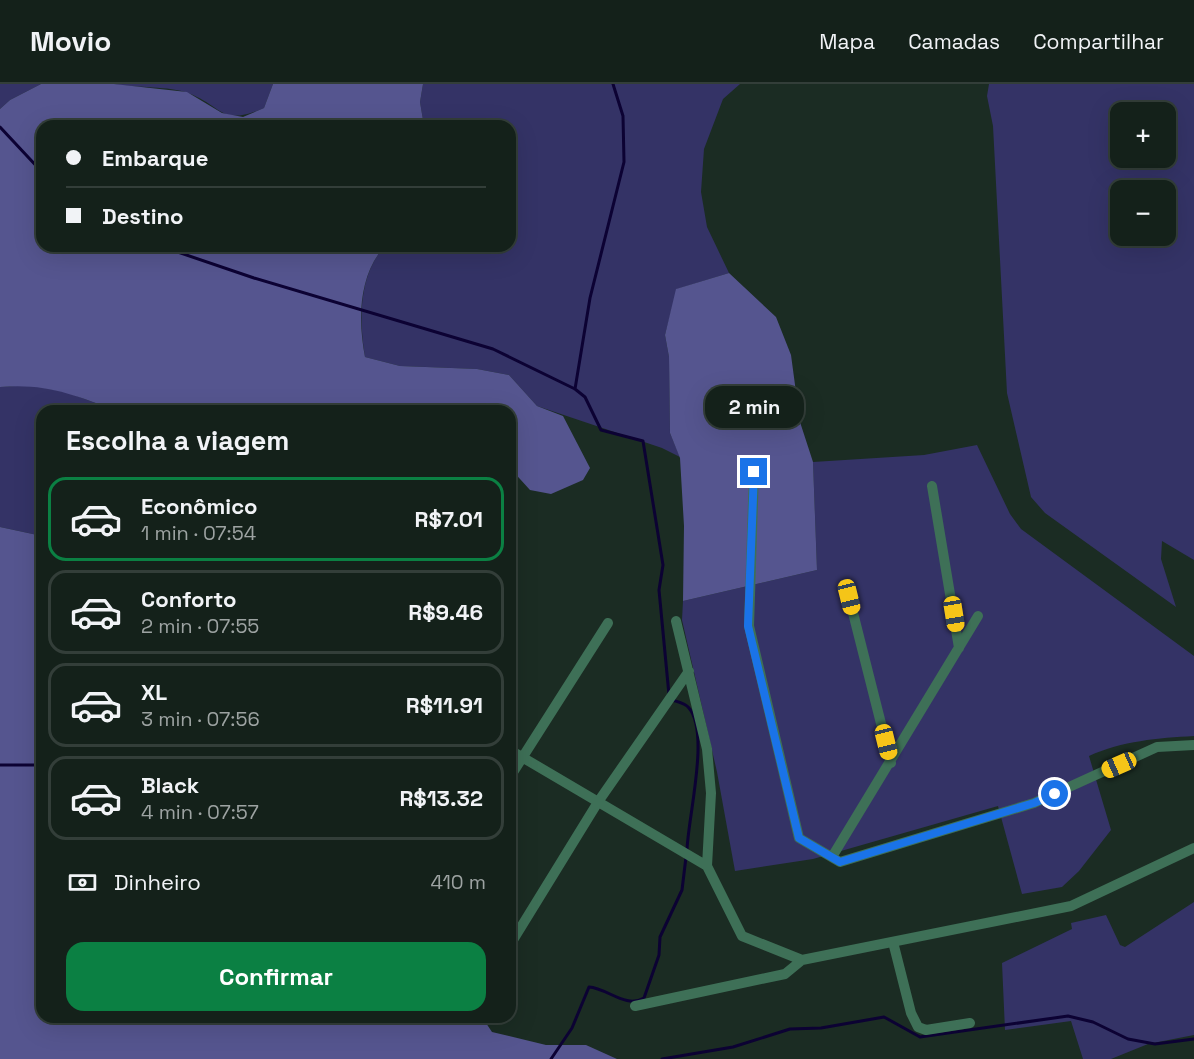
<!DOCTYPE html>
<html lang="pt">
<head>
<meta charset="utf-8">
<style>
  body { margin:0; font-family:"Space Grotesk",sans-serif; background:#1d2923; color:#f1f3f6; height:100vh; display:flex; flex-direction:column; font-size:22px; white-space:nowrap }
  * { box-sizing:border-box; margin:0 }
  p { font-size:20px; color:#9da3a2 }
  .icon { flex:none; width:33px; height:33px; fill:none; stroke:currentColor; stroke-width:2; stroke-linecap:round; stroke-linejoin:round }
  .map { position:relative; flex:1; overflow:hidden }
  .panel { position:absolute; left:36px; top:321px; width:480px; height:618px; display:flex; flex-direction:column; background:#14211a; border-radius:18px; box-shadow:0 6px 24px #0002,0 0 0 2px #333e39 }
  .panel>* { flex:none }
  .top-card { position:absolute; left:36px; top:36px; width:480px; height:132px; border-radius:18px; box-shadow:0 6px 24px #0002,0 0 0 2px #333e39; display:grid; align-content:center; height:132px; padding:0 30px; background:#14211a }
  .buttons { position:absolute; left:1110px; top:18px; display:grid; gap:12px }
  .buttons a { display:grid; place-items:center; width:66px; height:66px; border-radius:12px; background:#14211a; box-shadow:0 6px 24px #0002,0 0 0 2px #333e39; font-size:30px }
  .end { position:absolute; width:27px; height:27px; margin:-14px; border:8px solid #1a73e8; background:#fff; box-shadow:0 0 0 3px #fff }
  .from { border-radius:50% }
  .bubble { position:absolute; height:42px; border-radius:18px; background:#14211a; box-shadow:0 6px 24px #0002,0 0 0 2px #333e39; font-size:20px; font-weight:800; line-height:42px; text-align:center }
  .car { position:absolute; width:18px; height:36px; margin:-18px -9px; border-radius:8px; box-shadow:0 0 4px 2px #0007; background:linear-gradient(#f5c518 24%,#345 0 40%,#f5c518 0 76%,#345 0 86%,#f5c518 0) }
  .top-card b { display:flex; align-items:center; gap:21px; height:57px; font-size:22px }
  .top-card b+b { border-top:2px solid #333e39 }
  .top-card i { width:15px; height:15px; background:#f1f3f6 }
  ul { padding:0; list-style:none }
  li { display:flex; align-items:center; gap:18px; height:84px; margin:0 12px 9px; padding:0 18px; border:3px solid #333e39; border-radius:18px }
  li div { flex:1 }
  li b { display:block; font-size:22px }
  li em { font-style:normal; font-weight:800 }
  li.on { border-color:#0b8043 }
  li>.icon { width:54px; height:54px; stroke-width:1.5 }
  h2 { padding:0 30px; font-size:27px; line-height:72px }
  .pay { display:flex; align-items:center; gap:15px; height:66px; padding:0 30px; font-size:22px }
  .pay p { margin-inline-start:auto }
  .primary-button { display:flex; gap:12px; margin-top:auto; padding:12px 30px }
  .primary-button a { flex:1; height:69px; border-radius:18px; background:#0b8043; color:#fff; font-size:24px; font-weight:800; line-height:69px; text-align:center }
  header { display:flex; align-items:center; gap:36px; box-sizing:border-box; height:84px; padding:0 30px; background:#14211a; border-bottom:2px solid #333e39 }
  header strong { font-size:28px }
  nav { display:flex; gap:33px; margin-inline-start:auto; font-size:21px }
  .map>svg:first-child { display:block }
</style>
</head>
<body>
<header>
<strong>Movio</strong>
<nav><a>Mapa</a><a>Camadas</a><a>Compartilhar</a></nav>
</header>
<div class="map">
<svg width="1194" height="975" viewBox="0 0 1194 975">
  <rect width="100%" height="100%" fill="#1b2c23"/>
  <!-- green -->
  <path fill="#343366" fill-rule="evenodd" d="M0,0H41L10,16L0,25Z
    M114,0H273L264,24C220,43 223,22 188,9C170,2 135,4 114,0Z
    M423,0H740L723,15L704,65L701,108L707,143L729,189L677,205L665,251L669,273L670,349L680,373L662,364L537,322L509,291L477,285L400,282L365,273C359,237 358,191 385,162H510V42H424L420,18Z
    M989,0H1194V476L1162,457L1161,475L1176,523L1045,429L1031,413L1007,309L993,42L987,12ZM1120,28H1166V74H1120ZM1166,106V152H1120V106Z
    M30,301L66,308L117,327H42V452L0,443V303Z
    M977,361L1010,430L1021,445L1194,572V652C1158,654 1122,657 1089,672L1111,746L1079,787L1062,803L1022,810L998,722L813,775L735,787L717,688L682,536L683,517L817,486L813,378L924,371Z
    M1194,818V951L1148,960L1111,975H1083L1071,937L1005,946L1002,879L1072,845L1071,839L1106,831L1120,861L1125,863Z"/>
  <!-- forest -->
  <path fill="#55558f" d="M41,0H114L187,8L222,29L243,33L264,24L273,0H423L420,18L424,42H42V162H385C358,191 358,237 365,273L400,282L477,285L509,291L537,322L563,332L590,384L583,396L551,410L530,406L510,384V327H117C74,311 47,299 0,303V25L10,16Z
    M729,189L776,233L791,271L800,338L813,378L817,486L683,517L684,442L680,374L670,349L669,273L665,251L676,205Z
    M0,443L42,452V933H482L492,948L546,961H586L617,975H0Z"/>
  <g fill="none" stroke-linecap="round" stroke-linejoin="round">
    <!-- stream -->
    <path stroke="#0c0233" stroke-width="3" d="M0,43L42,88
      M160,162L254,194L493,265L575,305L585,313L601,346L643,357L663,481L659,506L669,611
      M575,305L590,214L624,78L623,32L613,0
      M672,616C678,618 685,619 689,624C710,649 688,733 687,766
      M0,681H42
      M551,975L572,944L589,903C607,904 626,925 644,914L659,871L660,853L682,806L686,773
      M662,975L733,963L790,945L821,944L884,933L920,953L1068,932L1093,938L1128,955L1155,960L1194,955"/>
    <!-- minor -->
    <path stroke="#3e7057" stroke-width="10" d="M754,388L749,542L799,754L840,778L1034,719L1157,663L1194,661
      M932,402L959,564
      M849,513L891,679
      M676,537L707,665L711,709L707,782
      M510,666L707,782L742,852L802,876L1071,822L1194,764
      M510,693L608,539
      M832,773L978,532
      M893,858L911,929L918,943L926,946L970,939
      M510,861L598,718L689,587
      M635,922L785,890L802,876"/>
  </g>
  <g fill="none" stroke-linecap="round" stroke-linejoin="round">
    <!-- route -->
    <path stroke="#1a73e8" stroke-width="8" d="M754,388L748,542L799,754L840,778L1034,719L1055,710"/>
  </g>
</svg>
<div class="buttons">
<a>+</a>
<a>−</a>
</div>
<i class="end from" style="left:1055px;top:710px"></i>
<i class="end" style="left:754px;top:388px"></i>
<div class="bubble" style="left:705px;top:302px;width:99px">2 min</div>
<i class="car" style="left:849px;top:513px;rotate:166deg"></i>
<i class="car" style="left:954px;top:530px;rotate:171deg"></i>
<i class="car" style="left:886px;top:658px;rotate:166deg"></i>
<i class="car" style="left:1119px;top:681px;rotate:246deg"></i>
<div class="top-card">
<b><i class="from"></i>Embarque</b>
<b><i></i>Destino</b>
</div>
<section class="panel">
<h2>Escolha a viagem</h2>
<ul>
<li class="on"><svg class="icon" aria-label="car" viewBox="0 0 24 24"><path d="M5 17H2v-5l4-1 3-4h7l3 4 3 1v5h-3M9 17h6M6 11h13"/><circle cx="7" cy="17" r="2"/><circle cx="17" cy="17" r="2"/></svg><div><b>Econômico</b><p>1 min · 07:54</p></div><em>R$7.01</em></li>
<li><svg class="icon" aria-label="car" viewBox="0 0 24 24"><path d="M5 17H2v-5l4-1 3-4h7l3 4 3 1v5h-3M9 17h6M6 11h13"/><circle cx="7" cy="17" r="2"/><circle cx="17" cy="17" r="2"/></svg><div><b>Conforto</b><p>2 min · 07:55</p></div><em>R$9.46</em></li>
<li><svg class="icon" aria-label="car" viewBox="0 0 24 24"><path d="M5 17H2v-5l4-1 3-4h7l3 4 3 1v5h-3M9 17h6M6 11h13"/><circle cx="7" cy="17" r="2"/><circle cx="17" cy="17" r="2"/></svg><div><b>XL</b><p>3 min · 07:56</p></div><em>R$11.91</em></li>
<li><svg class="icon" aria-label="car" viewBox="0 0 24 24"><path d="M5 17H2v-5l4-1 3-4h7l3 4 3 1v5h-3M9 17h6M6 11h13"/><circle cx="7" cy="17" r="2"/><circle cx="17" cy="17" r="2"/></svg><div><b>Black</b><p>4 min · 07:57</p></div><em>R$13.32</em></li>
</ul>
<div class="pay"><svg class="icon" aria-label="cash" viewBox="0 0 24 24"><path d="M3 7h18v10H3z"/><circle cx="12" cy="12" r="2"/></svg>Dinheiro<p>410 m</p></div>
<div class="primary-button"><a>Confirmar</a></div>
</section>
</div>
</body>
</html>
